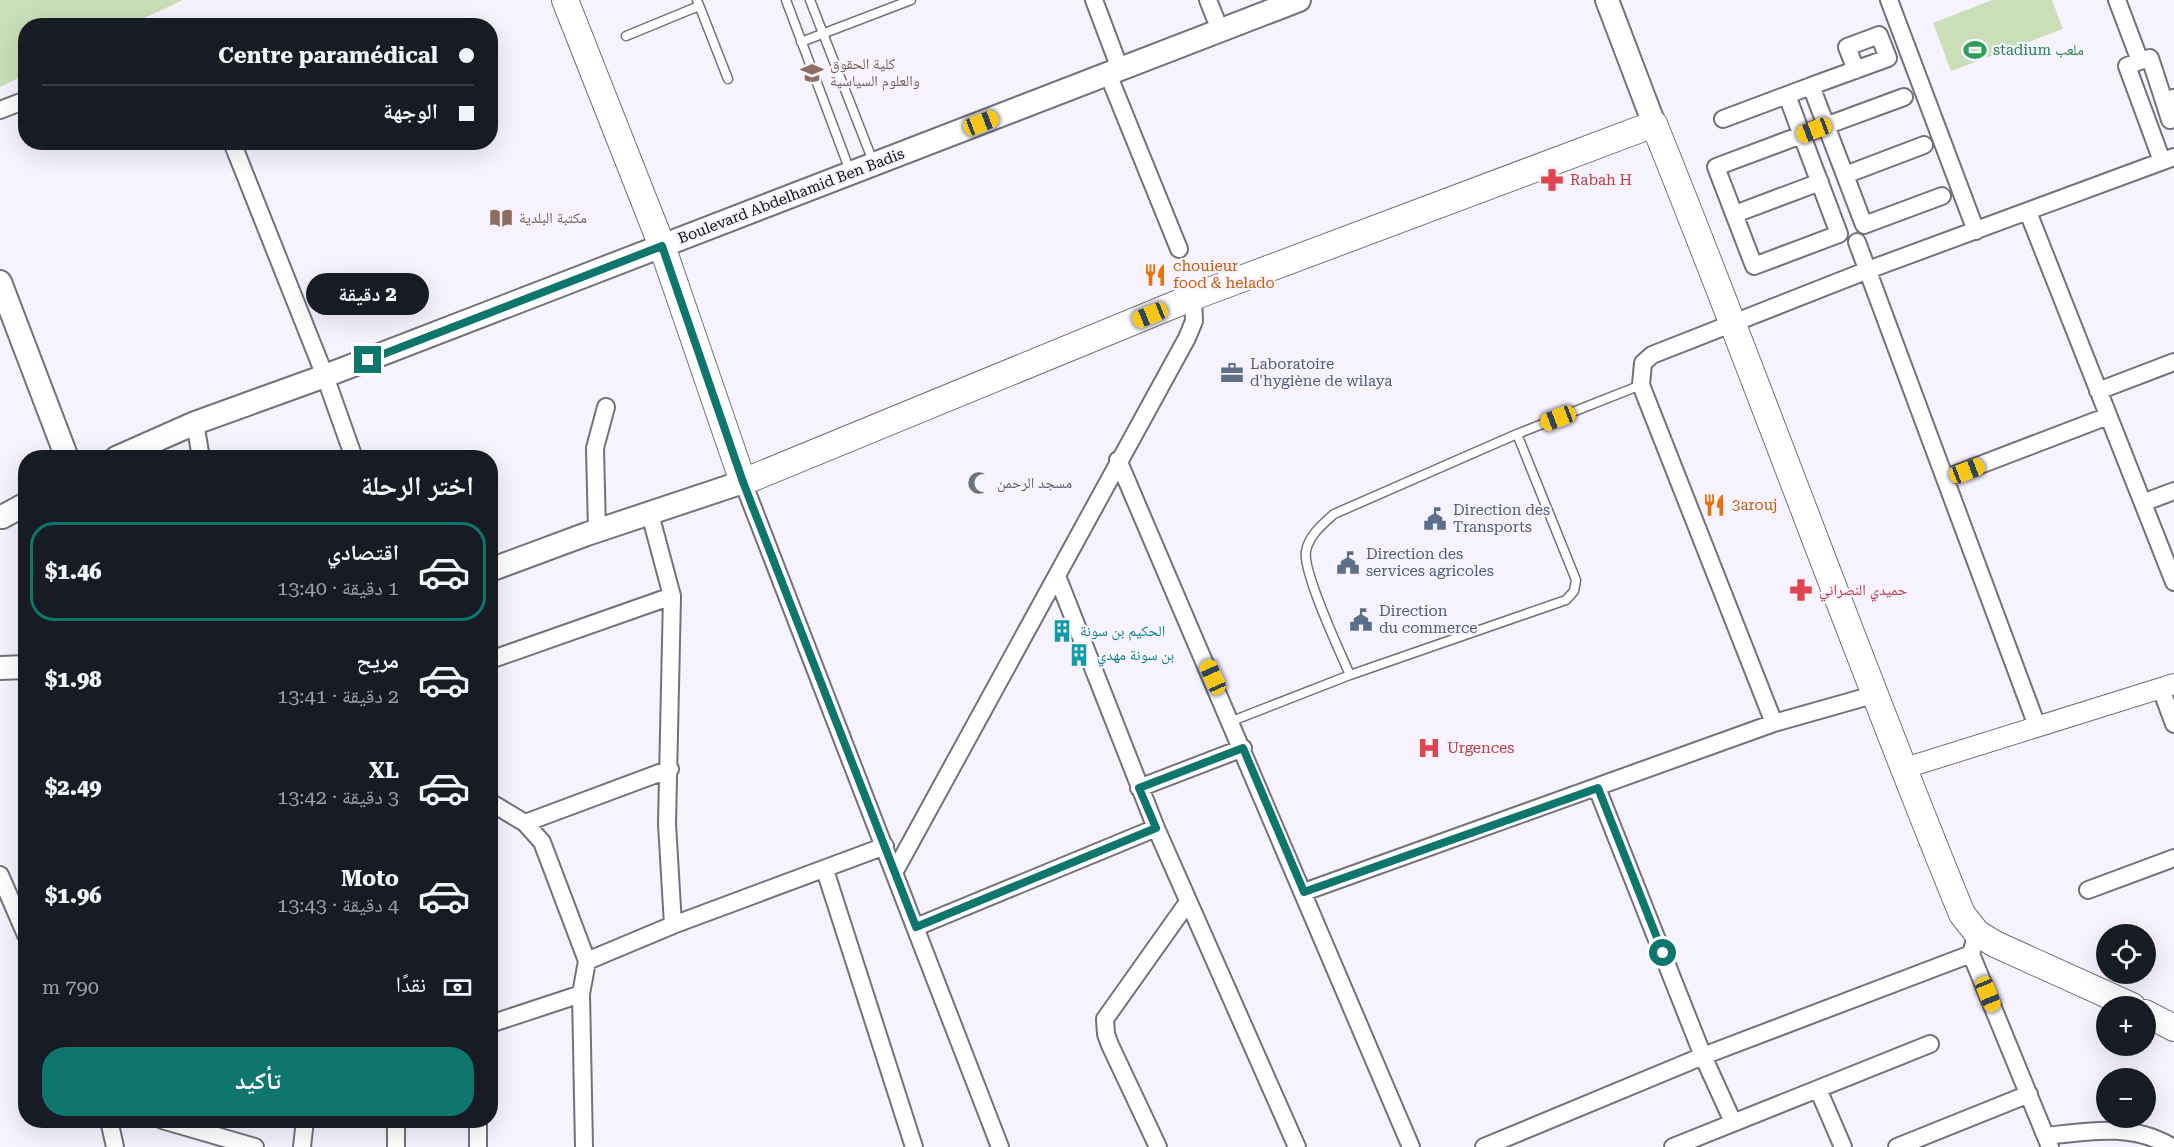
<!DOCTYPE html>
<html lang="ar">
<head>
<meta charset="utf-8">
<style>
  body { margin:0; font-family:"Roboto Serif","Noto Naskh Arabic",serif; background:#242831; color:#f1f3f6; direction:rtl; height:100vh; display:flex; flex-direction:column; font-size:22px; white-space:nowrap }
  * { box-sizing:border-box; margin:0 }
  p { font-size:20px; color:#9ea1a6 }
  .icon { flex:none; width:33px; height:33px; fill:none; stroke:currentColor; stroke-width:2; stroke-linecap:round; stroke-linejoin:round }
  .map { position:relative; flex:1; overflow:hidden; direction:ltr }
  .sheet { position:absolute; left:18px; top:450px; width:480px; height:678px; display:flex; flex-direction:column; background:#171b24; border-radius:24px; box-shadow:0 6px 24px #0002; direction:rtl }
  .sheet>* { flex:none }
  .banner { position:absolute; left:18px; top:18px; width:480px; height:132px; border-radius:24px; box-shadow:0 6px 24px #0002; direction:rtl; display:grid; align-content:center; height:132px; padding:0 24px; background:#171b24 }
  .controls { position:absolute; left:2096px; top:924px; display:grid; gap:12px }
  .controls a { display:grid; place-items:center; width:60px; height:60px; border-radius:50%; background:#171b24; box-shadow:0 6px 24px #0002; font-size:30px }
  .end { position:absolute; width:27px; height:27px; margin:-14px; border:8px solid #0f766e; background:#fff; box-shadow:0 0 0 3px #fff }
  .from { border-radius:50% }
  .bubble { position:absolute; height:42px; border-radius:21px; background:#171b24; box-shadow:0 6px 24px #0002; font-size:20px; font-weight:800; line-height:42px; text-align:center; direction:rtl }
  .car { position:absolute; width:18px; height:36px; margin:-18px -9px; border-radius:8px; box-shadow:0 0 4px 2px #0007; background:linear-gradient(#f5c518 24%,#345 0 40%,#f5c518 0 76%,#345 0 86%,#f5c518 0) }
  .banner b { display:flex; align-items:center; gap:21px; height:57px; font-size:22px }
  .banner b+b { border-top:2px solid #363941 }
  .banner i { width:15px; height:15px; background:#f1f3f6 }
  ul { padding:0; list-style:none }
  li { display:flex; align-items:center; gap:18px; height:99px; margin:0 12px 9px; padding:0 12px; border:3px solid transparent; border-radius:24px }
  li div { flex:1 }
  li b { display:block; font-size:22px }
  li em { font-style:normal; font-weight:800 }
  li.on { border-color:#0f766e }
  li>.icon { width:54px; height:54px; stroke-width:1.5 }
  h2 { padding:0 24px; font-size:27px; line-height:72px }
  .pay { display:flex; align-items:center; gap:15px; height:66px; padding:0 24px; font-size:22px }
  .pay p { margin-inline-start:auto }
  .cta { display:flex; gap:12px; margin-top:auto; padding:12px 24px }
  .cta a { flex:1; height:69px; border-radius:24px; background:#0f766e; color:#fff; font-size:24px; font-weight:800; line-height:69px; text-align:center }
  .map>svg:first-child { display:block }
</style>
</head>
<body>
<div class="map">
<svg width="2174" height="1147" viewBox="0 0 2174 1147">
  <rect width="100%" height="100%" fill="#f7f3fe"/>
  <!-- green -->
  <path fill="#cadfb7" d="M0,0H183L129,25L26,26L25,75L0,87Z
    M1992,0H2052L2063,29L1951,71L1933,23Z"/>
  <g fill="none" stroke-linecap="round" stroke-linejoin="round">
    <!-- service casing -->
    <g stroke="#74717b" stroke-width="11">
      <path id="service" d="M697,0L728,79
        M786,0L850,171
        M810,0L874,164
        M626,36L699,6
        M801,42L911,0
        M1350,675C1340,652 1302,571 1306,551C1309,535 1323,524 1334,514L1517,434L1641,385
        M1232,721L1350,675L1566,600L1574,591L1576,580L1517,434"/>
    </g>
    <!-- minor casing -->
    <g stroke="#74717b" stroke-width="20">
      <path id="minor" d="M1094,0L1120,69
        M1208,0L1220,30
        M1889,0L1976,231
        M2117,0L2140,61L2127,66L2162,161
        M2140,61L2150,58L2164,101
        M1108,74L1179,249
        M1811,86L1888,58L1879,35L1847,47L1856,70
        M1904,97C1841,120 1779,143 1716,167L1754,266L1839,234C1822,188 1804,142 1787,95L1811,86L1864,225L1942,196
        M2173,98L2164,101L2170,120L2174,119
        M0,110L26,100
        M1723,119L1787,95
        M232,142L325,376L354,458
        M1845,175L1924,145
        M2028,212L2174,582
        M1735,214L1820,182
        M1857,242L2037,726
        M2098,391L2174,362
        M195,423L201,458
        M1118,460L1411,1147
        M1946,478L2108,416
        M743,482L1000,1147
        M2145,502L2174,491
        M650,514L672,596L667,824L673,925
        M597,531L595,448L606,407
        M1057,576L1156,828L1297,1147
        M490,660L672,596
        M2161,689L2174,724
        M1774,723L1641,385L1643,363L1652,355L1868,270L2174,157
        M1139,788L1243,748
        M1597,788L1703,1056L1733,1122
        M490,802L525,823L542,842L587,961L581,994L584,1147
        M525,823L670,769
        M825,870L914,1147
        M895,871L1187,338L1194,321L1193,297
        M0,875L26,935
        M2088,890L2174,858
        M1304,892L1774,723L1873,695
        M916,927L1156,828
        M1971,954L2050,1147
        M587,961L673,925L885,846
        M490,1024L581,994
        M1818,1089L1843,1147
        M109,1120L115,1147
        M162,1120L255,1147
        M396,1120V1147
        M478,1120V1147
        M2046,1136C2090,1131 2132,1123 2172,1147
        M302,1147L305,1120
        M1158,1147L1110,1045L1106,1034L1105,1019L1188,902
        M1484,1147L1703,1056L1971,954L1977,933
        M1673,1147L1930,1044
        M1897,1147L2029,1094"/>
    </g>
    <!-- tertiary casing -->
    <g stroke="#74717b" stroke-width="22">
      <path id="tertiary" d="M1902,769L2174,684"/>
    </g>
    <!-- secondary casing -->
    <g stroke="#74717b" stroke-width="26">
      <path id="secondary" d="M1607,0L1654,124
        M0,282L67,458
        M116,458L195,423L325,376L1299,0
        M2,517L26,504
        M490,570L587,534L743,482
        M0,668L26,667"/>
    </g>
    <!-- primary casing -->
    <g stroke="#74717b" stroke-width="28">
      <path id="primary" d="M565,0L662,246L743,482L1193,297L1654,124C1760,386 1855,653 1962,914L1977,933L1995,944L2132,1006
        M2145,1013L2174,1028"/>
    </g>
    <!-- service -->
    <use href="#service" stroke="#fff" stroke-width="8"/>
    <!-- minor -->
    <use href="#minor" stroke="#fff" stroke-width="16"/>
    <!-- tertiary -->
    <use href="#tertiary" stroke="#fff" stroke-width="20"/>
    <!-- secondary -->
    <use href="#secondary" stroke="#fff" stroke-width="22"/>
    <!-- primary -->
    <use href="#primary" stroke="#fff" stroke-width="26"/>
  </g>
  <g fill="none" stroke-linecap="round" stroke-linejoin="round">
    <!-- route -->
    <path stroke="#0f766e" stroke-width="8" d="M368,360L662,246L743,482L916,927L1156,828L1139,788L1243,748L1304,892L1598,788L1663,953"/>
  </g>
  <!-- icons -->
  <defs>
    <g id="stadium-bare" transform="scale(1.8)"><path d="M0-5a6.5 5 0 1 0 0 10a6.5 5 0 1 0 0-10ZM-3.5-1.8h7v3.6h-7Z" fill="#2e9e5b" stroke="#f7f3fe" stroke-width="2.5" paint-order="stroke"/></g>
    <g id="university-bare" transform="scale(1.8)"><path d="M0-5L7-2L0 1L-7-2ZM-4 1L0 2.5L4 1V4Q0 6-4 4Z" fill="#8d6e63" stroke="#f7f3fe" stroke-width="2.5" paint-order="stroke"/></g>
    <g id="pharmacy-bare" transform="scale(1.8)"><path d="M-2-6h4v4h4v4h-4v4h-4v-4h-4v-4h4Z" fill="#e0444e" stroke="#f7f3fe" stroke-width="2.5" paint-order="stroke"/></g>
    <g id="library-bare" transform="scale(1.8)"><path d="M-6-4Q-3-5.5-.7-3.5V5Q-3 3-6 4ZM6-4Q3-5.5 .7-3.5V5Q3 3 6 4Z" fill="#8d6e63" stroke="#f7f3fe" stroke-width="2.5" paint-order="stroke"/></g>
    <g id="restaurant-bare" transform="scale(1.8)"><path d="M-5-6h1v4h1v-4h1v4h1v-4h1v5L-1.5 .5V6h-2V.5L-5-1ZM5-6V6H3V1.5H1.5Q1.5-4 5-6Z" fill="#e8710a" stroke="#f7f3fe" stroke-width="2.5" paint-order="stroke"/></g>
    <g id="office-bare" transform="scale(1.8)"><path d="M-6-3h4V-5.5h4V-3h4V5H-6ZM-1-4.5V-3h2v-1.5ZM-6 0V1H6V0Z" fill="#5c6f8a" stroke="#f7f3fe" stroke-width="2.5" paint-order="stroke"/></g>
    <g id="mosque-bare" transform="scale(1.8)"><path d="M3.5-4.9A6 6 0 1 0 3.5 4.9A5 5 0 1 1 3.5-4.9Z" fill="#6b7280" stroke="#f7f3fe" stroke-width="2.5" paint-order="stroke"/></g>
    <g id="civic-bare" transform="scale(1.8)"><path d="M-.6-6.5H3V-4.5H.6V-3L4-1V1h2V6H-6V1h2V-1L-.6-3ZM-1.2 2.5V6h2.4V2.5Z" fill="#5c6f8a" stroke="#f7f3fe" stroke-width="2.5" paint-order="stroke"/></g>
    <g id="building-bare" transform="scale(1.8)"><path d="M-4-6H4V6H1V3H-1V6H-4ZM-2.5-4.3h1.7v1.8h-1.7ZM.8-4.3h1.7v1.8H.8ZM-2.5-1h1.7V.8h-1.7ZM.8-1h1.7V.8H.8Z" fill="#0f9aa8" stroke="#f7f3fe" stroke-width="2.5" paint-order="stroke"/></g>
    <g id="hospital-bare" transform="scale(1.8)"><path d="M-5-5h3v3.5h4V-5h3V5h-3V1.5h-4V5h-3Z" fill="#e0444e" stroke="#f7f3fe" stroke-width="2.5" paint-order="stroke"/></g>
  </defs>
  <g fill-rule="evenodd">
    <use href="#stadium-bare" x="1975" y="50"/>
    <use href="#university-bare" x="812" y="73"/>
    <use href="#pharmacy-bare" x="1552" y="180"/>
    <use href="#library-bare" x="501" y="218"/>
    <use href="#restaurant-bare" x="1155" y="275"/>
    <use href="#office-bare" x="1232" y="373"/>
    <use href="#mosque-bare" x="979" y="483"/>
    <use href="#restaurant-bare" x="1714" y="505"/>
    <use href="#civic-bare" x="1435" y="519"/>
    <use href="#civic-bare" x="1348" y="563"/>
    <use href="#pharmacy-bare" x="1801" y="590"/>
    <use href="#civic-bare" x="1361" y="620"/>
    <use href="#building-bare" x="1062" y="631"/>
    <use href="#building-bare" x="1079" y="655"/>
    <use href="#hospital-bare" x="1429" y="748"/>
  </g>
  <g text-anchor="middle" dominant-baseline="central" stroke-width="4.5" stroke-linejoin="round" paint-order="stroke">
    <!-- leisure labels -->
    <g font-size="15" fill="#27864d" stroke="#f7f3fe" text-anchor="start">
      <text x="1993" y="50">stadium ملعب</text>
    </g>
    <!-- education labels -->
    <g font-size="15" fill="#785e54" stroke="#f7f3fe" text-anchor="start">
      <text x="830" y="64">كلية الحقوق<tspan x="830" dy="17">والعلوم السياسية</tspan></text>
      <text x="519" y="218">مكتبة البلدية</text>
    </g>
    <!-- health labels -->
    <g font-size="15" fill="#be3a42" stroke="#f7f3fe" text-anchor="start">
      <text x="1570" y="180">Rabah H</text>
      <text x="1819" y="590">حميدي النصراني</text>
      <text x="1447" y="748">Urgences</text>
    </g>
    <!-- street labels -->
    <g font-size="15" fill="#100f12" stroke="#f7f3fe">
      <text transform="translate(791 196) rotate(-21)">Boulevard Abdelhamid Ben Badis</text>
    </g>
    <!-- food labels -->
    <g font-size="15" fill="#c56008" stroke="#f7f3fe" text-anchor="start">
      <text x="1173" y="266">chouieur<tspan x="1173" dy="17">food &amp; helado</tspan></text>
      <text x="1732" y="505">3arouj</text>
    </g>
    <!-- service labels -->
    <g font-size="15" fill="#4e5e75" stroke="#f7f3fe" text-anchor="start">
      <text x="1250" y="364">Laboratoire<tspan x="1250" dy="17">d'hygiène de wilaya</tspan></text>
      <text x="1453" y="510">Direction des<tspan x="1453" dy="17">Transports</tspan></text>
      <text x="1366" y="554">Direction des<tspan x="1366" dy="17">services agricoles</tspan></text>
      <text x="1379" y="611">Direction<tspan x="1379" dy="17">du commerce</tspan></text>
    </g>
    <!-- worship labels -->
    <g font-size="15" fill="#5b616d" stroke="#f7f3fe" text-anchor="start">
      <text x="997" y="483">مسجد الرحمن</text>
    </g>
    <!-- culture labels -->
    <g font-size="15" fill="#0d838f" stroke="#f7f3fe" text-anchor="start">
      <text x="1080" y="631">الحكيم بن سونة</text>
      <text x="1097" y="655">بن سونة مهدي</text>
    </g>
  </g>
</svg>
<div class="controls">
<a><svg class="icon" aria-label="locate" viewBox="0 0 24 24"><circle cx="12" cy="12" r="6"/><path d="M12 2v4M12 18v4M2 12h4M18 12h4"/></svg></a>
<a>+</a>
<a>−</a>
</div>
<i class="end from" style="left:1663px;top:953px"></i>
<i class="end" style="left:368px;top:360px"></i>
<div class="bubble" style="left:306px;top:273px;width:123px">2 دقيقة</div>
<i class="car" style="left:981px;top:123px;rotate:69deg"></i>
<i class="car" style="left:1814px;top:130px;rotate:249deg"></i>
<i class="car" style="left:1150px;top:315px;rotate:248deg"></i>
<i class="car" style="left:1558px;top:418px;rotate:249deg"></i>
<i class="car" style="left:1967px;top:471px;rotate:69deg"></i>
<i class="car" style="left:1213px;top:677px;rotate:336deg"></i>
<i class="car" style="left:1988px;top:994px;rotate:158deg"></i>
<div class="banner">
<b><i class="from"></i>Centre paramédical</b>
<b><i></i>الوجهة</b>
</div>
<section class="sheet">
<h2>اختر الرحلة</h2>
<ul>
<li class="on"><svg class="icon" aria-label="car" viewBox="0 0 24 24"><path d="M5 17H2v-5l4-1 3-4h7l3 4 3 1v5h-3M9 17h6M6 11h13"/><circle cx="7" cy="17" r="2"/><circle cx="17" cy="17" r="2"/></svg><div><b>اقتصادي</b><p>1 دقيقة · 13:40</p></div><em>$1.46</em></li>
<li><svg class="icon" aria-label="car" viewBox="0 0 24 24"><path d="M5 17H2v-5l4-1 3-4h7l3 4 3 1v5h-3M9 17h6M6 11h13"/><circle cx="7" cy="17" r="2"/><circle cx="17" cy="17" r="2"/></svg><div><b>مريح</b><p>2 دقيقة · 13:41</p></div><em>$1.98</em></li>
<li><svg class="icon" aria-label="car" viewBox="0 0 24 24"><path d="M5 17H2v-5l4-1 3-4h7l3 4 3 1v5h-3M9 17h6M6 11h13"/><circle cx="7" cy="17" r="2"/><circle cx="17" cy="17" r="2"/></svg><div><b>XL</b><p>3 دقيقة · 13:42</p></div><em>$2.49</em></li>
<li><svg class="icon" aria-label="car" viewBox="0 0 24 24"><path d="M5 17H2v-5l4-1 3-4h7l3 4 3 1v5h-3M9 17h6M6 11h13"/><circle cx="7" cy="17" r="2"/><circle cx="17" cy="17" r="2"/></svg><div><b>Moto</b><p>4 دقيقة · 13:43</p></div><em>$1.96</em></li>
</ul>
<div class="pay"><svg class="icon" aria-label="cash" viewBox="0 0 24 24"><path d="M3 7h18v10H3z"/><circle cx="12" cy="12" r="2"/></svg>نقدًا<p>790 m</p></div>
<div class="cta"><a>تأكيد</a></div>
</section>
</div>
</body>
</html>
